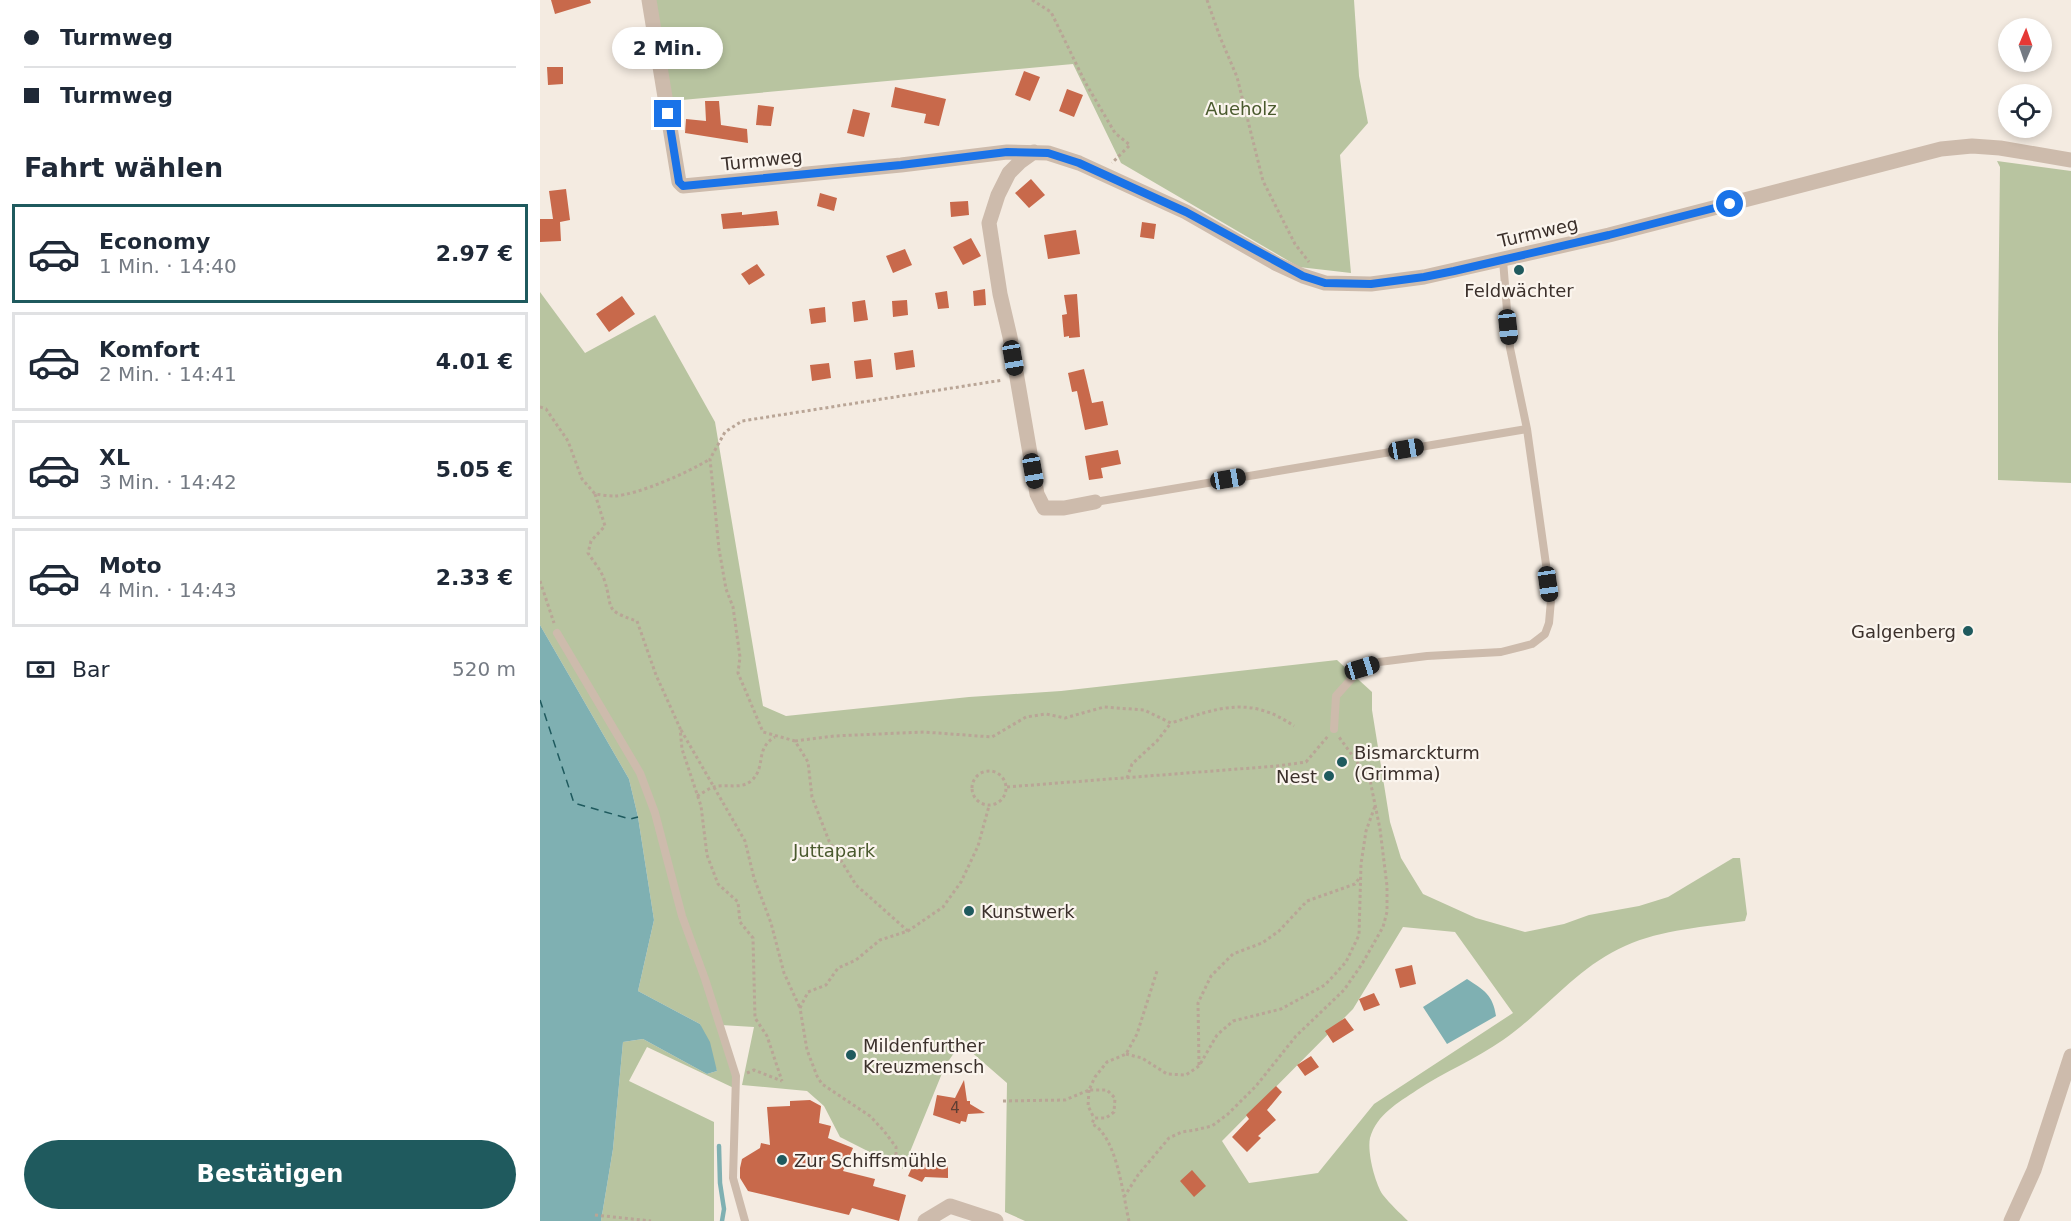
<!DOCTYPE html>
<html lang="de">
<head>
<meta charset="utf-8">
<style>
  body { margin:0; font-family:"DejaVu Sans",sans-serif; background:#f2f2f3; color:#1f2937; height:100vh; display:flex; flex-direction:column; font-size:22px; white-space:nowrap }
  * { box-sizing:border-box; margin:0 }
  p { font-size:20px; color:#747a83 }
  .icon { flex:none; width:33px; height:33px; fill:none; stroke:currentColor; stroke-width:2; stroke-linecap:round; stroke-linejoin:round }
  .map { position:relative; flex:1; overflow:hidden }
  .panel { display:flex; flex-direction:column; background:#fff; width:540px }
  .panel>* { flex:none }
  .top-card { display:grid; align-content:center; height:132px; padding:0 24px; background:#fff }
  .needle { width:39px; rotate:2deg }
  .buttons { position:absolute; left:1458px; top:18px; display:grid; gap:12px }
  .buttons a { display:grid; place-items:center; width:54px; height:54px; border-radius:50%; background:#fff; box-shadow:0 3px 9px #0003; font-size:30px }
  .end { position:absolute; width:27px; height:27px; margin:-14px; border:8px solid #1a73e8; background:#fff; box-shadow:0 0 0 3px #fff }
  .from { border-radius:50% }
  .bubble { position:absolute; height:42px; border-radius:21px; background:#fff; box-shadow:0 3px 9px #0003; font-size:20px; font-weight:800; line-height:42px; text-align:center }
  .car { position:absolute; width:18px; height:36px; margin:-18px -9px; border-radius:8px; box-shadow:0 0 4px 2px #0007; background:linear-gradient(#222 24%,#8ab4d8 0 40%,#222 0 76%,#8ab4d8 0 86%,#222 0) }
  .top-card b { display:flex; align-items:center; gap:21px; height:57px; font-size:22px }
  .top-card b+b { border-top:2px solid #e0e1e3 }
  .top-card i { width:15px; height:15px; background:#1f2937 }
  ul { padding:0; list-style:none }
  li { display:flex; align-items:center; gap:18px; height:99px; margin:0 12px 9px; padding:0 12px; border:3px solid #e0e1e3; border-radius:0px }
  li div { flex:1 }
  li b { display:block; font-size:22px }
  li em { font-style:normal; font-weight:800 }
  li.current { border-color:#1f5a5e }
  li>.icon { width:54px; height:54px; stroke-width:1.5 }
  h2 { padding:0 24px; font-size:27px; line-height:72px }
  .pay { display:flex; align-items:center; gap:15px; height:66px; padding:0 24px; font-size:22px }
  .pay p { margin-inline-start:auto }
  .action { display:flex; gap:12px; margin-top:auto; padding:12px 24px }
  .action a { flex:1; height:69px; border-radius:36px; background:#1f5a5e; color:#fff; font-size:24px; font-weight:800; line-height:69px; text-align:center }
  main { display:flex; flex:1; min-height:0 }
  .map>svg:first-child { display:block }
</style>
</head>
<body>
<main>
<section class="panel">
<div class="top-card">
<b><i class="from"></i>Turmweg</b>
<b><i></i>Turmweg</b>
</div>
<h2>Fahrt wählen</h2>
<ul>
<li class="current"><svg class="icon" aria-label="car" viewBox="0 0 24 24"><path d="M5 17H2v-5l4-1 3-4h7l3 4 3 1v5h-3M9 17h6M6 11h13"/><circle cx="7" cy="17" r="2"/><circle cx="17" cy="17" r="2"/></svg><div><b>Economy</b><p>1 Min. · 14:40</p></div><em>2.97 €</em></li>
<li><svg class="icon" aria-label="car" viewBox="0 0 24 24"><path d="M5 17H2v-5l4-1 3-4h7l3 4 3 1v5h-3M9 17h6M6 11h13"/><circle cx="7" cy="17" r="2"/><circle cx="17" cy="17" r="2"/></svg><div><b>Komfort</b><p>2 Min. · 14:41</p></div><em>4.01 €</em></li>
<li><svg class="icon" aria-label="car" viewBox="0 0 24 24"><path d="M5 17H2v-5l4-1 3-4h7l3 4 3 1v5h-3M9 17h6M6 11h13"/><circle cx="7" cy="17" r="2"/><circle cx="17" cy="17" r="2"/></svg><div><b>XL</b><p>3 Min. · 14:42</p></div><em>5.05 €</em></li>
<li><svg class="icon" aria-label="car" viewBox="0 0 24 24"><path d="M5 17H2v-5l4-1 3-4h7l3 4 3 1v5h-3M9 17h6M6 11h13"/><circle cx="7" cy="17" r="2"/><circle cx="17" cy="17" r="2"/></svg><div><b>Moto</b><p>4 Min. · 14:43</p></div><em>2.33 €</em></li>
</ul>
<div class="pay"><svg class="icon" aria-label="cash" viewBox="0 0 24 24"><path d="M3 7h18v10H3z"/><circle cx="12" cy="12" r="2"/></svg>Bar<p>520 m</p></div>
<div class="action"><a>Bestätigen</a></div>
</section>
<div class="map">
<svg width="1531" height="1221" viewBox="0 0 1531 1221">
  <rect width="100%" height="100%" fill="#f4ebe1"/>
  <!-- green -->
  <path fill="#b8c4a0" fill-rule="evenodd" d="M115,0H814L819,76L828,123L800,155L811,273L759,267L581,163L533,64L131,101Z
    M1457,161L1531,171V483L1458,480V334L1460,167Z
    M0,292L45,353L115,315L175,422L223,706L246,716L429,697L521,691L797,660L832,692V710L850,822L861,858L883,894L936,918L985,932L1024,924L1049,915L1099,906L1128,897L1193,858H1200L1207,914L1205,921C1166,927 1122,929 1085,946C1037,967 1006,1010 963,1040C936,1059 904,1072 877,1090C858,1103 837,1114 830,1138C827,1152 835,1183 843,1195C850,1204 860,1213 868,1221H485L465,1212L467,1083L421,1043L405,1066L363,1169L300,1137L284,1106L267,1091L202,1085L214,1027L181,1025L196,1089L107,1047L89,1081L174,1122V1221H61L73,1149L83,1042L103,1039L167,1074L177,1071L160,1024L98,991L114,920L98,817L89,779L0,625ZM863,927L915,932L973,1013L834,1104L778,1173L709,1183L682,1141L813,1009Z"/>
  <!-- water -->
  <path fill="#7fb0b2" d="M0,625L89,779L98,817L114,920L98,991L160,1024L170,1042L177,1071L167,1074L103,1039L83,1042L73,1149L61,1221H0Z
    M927,979C944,990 953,995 956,1016L907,1044L883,1007Z"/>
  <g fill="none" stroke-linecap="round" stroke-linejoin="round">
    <!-- stream -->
    <path stroke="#7fb0b2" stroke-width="4.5" d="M179,1146L180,1183L184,1209L182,1221"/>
    <!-- ferry -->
    <path stroke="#1f5a5e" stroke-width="1.5" stroke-dasharray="8 6" stroke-linecap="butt" d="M0,700L34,803L90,819L98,817"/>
  </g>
  <!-- building -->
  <path fill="#c8694b" d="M11,0H50L51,3L15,14Z
    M7,67H23V84L8,85Z
    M484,71L500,77L490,101L475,95Z
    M355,87L406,99L399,126L384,123L386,114L351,107Z
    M527,89L543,95L534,117L519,111Z
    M165,101H179L181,125L207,129L208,143L145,133L146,119L166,121Z
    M218,105L234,107L231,126L216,125Z
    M313,109L330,113L324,137L307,133Z
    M491,179L505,195L489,208L475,193Z
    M26,189L30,220L20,222L21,241L0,242V219H13L9,191Z
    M280,193L297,198L294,211L277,206Z
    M428,201L429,215L411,217L410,202Z
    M237,211L239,225L183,229L181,214L202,212V215Z
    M602,222L616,224L614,239L600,237Z
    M536,230L540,254L508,259L504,235Z
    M431,238L441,256L423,265L413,247Z
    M365,249L372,265L353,273L346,256Z
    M217,264L225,275L209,285L201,274Z
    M445,289L446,305L434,306L433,291Z
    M407,291L409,308L398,309L395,293Z
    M537,294L540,337L529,338V336L524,337L522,315L527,314L524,295Z
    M82,296L95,314L69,332L56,314Z
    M325,300L328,320L314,322L312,302Z
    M367,300L368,315L353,317L352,301Z
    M285,307L286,322L271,324L269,309Z
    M373,350L375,367L356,370L354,353Z
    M331,359L333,377L316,379L314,361Z
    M289,363L291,378L272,381L270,365Z
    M544,369L552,403L563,401L568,425L545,430L537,391L532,392L528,373Z
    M578,450L581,464L561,468L563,478L549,480L545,456Z
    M872,965L876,984L860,988L855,969Z
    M834,993L840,1005L824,1011L819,999Z
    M805,1018L814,1030L793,1043L785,1031Z
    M771,1056L779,1067L765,1076L757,1065Z
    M424,1080L427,1101H430V1104L445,1113L428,1114L426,1122L421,1121L420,1124L393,1115L397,1095L415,1098Z
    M736,1086L742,1092L727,1110L736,1120L718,1136L721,1138L707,1152L692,1137L709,1119L706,1115Z
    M270,1100L281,1106L279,1123L291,1126L288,1138L313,1148L303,1171L335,1179L333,1186L366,1195L359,1221L312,1208L309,1215L208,1191L200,1178V1168L202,1159L220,1148L221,1143L230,1145L227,1107L250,1106V1101Z
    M376,1159L390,1166H408V1178L385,1177L382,1182L368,1176Z
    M652,1170L666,1186L654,1197L640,1181Z"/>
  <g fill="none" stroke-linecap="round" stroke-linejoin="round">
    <!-- path -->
    <path stroke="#b9a596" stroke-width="3" stroke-dasharray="3 3" stroke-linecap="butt" d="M492,0L511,12L545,82L575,133L590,145L572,163
      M667,0L680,37L697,77L723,181L755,244L769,262
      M0,407L6,409L28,441L42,479L55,494C61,495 68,496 74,496C98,495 149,472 170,459
      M55,494L65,526L51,541L48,553C53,561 61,570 64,579C74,608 62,610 97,621L116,675L140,728L142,749L161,806L167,855L178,884L198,902L200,922L213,938L215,1018L227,1036L242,1081
      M0,581L14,623
      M141,730L205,841L214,878L231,923L244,973L260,1008
      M255,741L294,736L384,732L452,737L486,717L506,714L525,718L564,707L604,710L631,723C679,708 709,695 754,726
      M432 788a17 17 0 1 1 34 0a17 17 0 1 1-34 0Z
      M587,778L592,764L617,741L631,723
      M467,787L737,766L766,762L788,736
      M157,796C163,793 169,788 174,787C187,783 200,790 211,781C227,767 214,749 235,737
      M368,931L316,885L289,841L272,797L268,762L255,741L223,732L198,673L200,657L193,607L186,589L179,549L170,459L185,432L202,421L463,380
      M586,1054L602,1058L627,1074L646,1075L659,1066L677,1035L693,1021L741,1009L785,985L806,962L819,935L821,864L826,831L835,806
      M659,1065L658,1003L671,976L693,954L722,943L739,931L767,901L815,884L820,877
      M207,1073L214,1070L242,1081
      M549,1090L548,1106L554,1118
      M463,1101L525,1100L549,1090
      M356,1167V1147L344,1131L330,1116L282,1084L277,1076L267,1050L260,1008L268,992L286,985L298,968L316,960L340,940L368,931L403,907L421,882L438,846L449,806
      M584,1197L598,1175L629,1138L642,1132L655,1130L672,1126L688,1114L716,1086L756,1036L804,990L822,964L843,927L847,912V886L840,829L830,780L799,737
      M55,1215L111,1221
      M589,1221C583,1196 577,1136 552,1124L554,1118H566L574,1112L575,1098L567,1090H549L555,1077L567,1062L586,1054L597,1034L617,971"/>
    <!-- service -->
    <path stroke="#cdbbac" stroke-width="8" d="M555,502L987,429
      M17,633L100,773L115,813L142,916L165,979L196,1076L193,1178L205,1221
      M794,729L796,696L822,667L839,662L887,656L961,652L992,644L1005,634L1009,623L1011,600L987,429L970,348L963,260"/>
    <!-- minor -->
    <path stroke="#cdbbac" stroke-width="15" d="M109,0L139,182L143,186L361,165L467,152L508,153L539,163L646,212L737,264L763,276L785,283L831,284L884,277L1069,235L1401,149L1432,146L1460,148L1531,160
      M494,152L480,162L469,173L458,195L449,223L460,294L470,337L497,494L504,508H524L555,502
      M385,1221L410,1206L456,1221"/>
    <!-- tertiary -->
    <path stroke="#cdbbac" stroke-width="15" d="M1471,1221L1494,1170L1531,1056"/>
  </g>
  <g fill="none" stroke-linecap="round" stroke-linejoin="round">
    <!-- route -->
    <path stroke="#1a73e8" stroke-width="8" d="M128,114L139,182L143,186L361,165L467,152L508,153L539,163L646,212L763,276L785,283L831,284L884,277L914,271L1069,235L1190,204"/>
  </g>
  <!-- markers -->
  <g fill="#1f5a5e" stroke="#fbf5ee" stroke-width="2">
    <circle cx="979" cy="270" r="6"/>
    <circle cx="1428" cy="631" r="6"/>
    <circle cx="802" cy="762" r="6"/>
    <circle cx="789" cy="776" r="6"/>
    <circle cx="429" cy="911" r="6"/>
    <circle cx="311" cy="1055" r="6"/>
    <circle cx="242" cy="1160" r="6"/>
  </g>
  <g text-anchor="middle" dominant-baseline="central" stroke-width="4.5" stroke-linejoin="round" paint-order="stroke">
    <!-- number labels -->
    <g font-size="15" fill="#5e3e33">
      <text x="415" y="1108">4</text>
    </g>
    <!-- park labels -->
    <g font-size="18" fill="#4a5a2e" stroke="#fbf5ee">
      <text x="701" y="108">Aueholz</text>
      <text x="294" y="850">Juttapark</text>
    </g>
    <!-- street labels -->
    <g font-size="18" fill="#3b302b" stroke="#fbf5ee">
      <text transform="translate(222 160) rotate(-6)">Turmweg</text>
      <text transform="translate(998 232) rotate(-13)">Turmweg</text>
    </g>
    <!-- poi labels -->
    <g font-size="18" fill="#3b302b" stroke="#fbf5ee" text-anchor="start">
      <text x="979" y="290" text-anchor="middle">Feldwächter</text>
      <text x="1416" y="631" text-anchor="end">Galgenberg</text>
      <text x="814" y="752">Bismarckturm<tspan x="814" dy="21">(Grimma)</tspan></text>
      <text x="777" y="776" text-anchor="end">Nest</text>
      <text x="441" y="911">Kunstwerk</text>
      <text x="323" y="1045">Mildenfurther<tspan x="323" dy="21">Kreuzmensch</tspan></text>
      <text x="254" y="1160">Zur Schiffsmühle</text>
    </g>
  </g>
</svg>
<div class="buttons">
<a><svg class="needle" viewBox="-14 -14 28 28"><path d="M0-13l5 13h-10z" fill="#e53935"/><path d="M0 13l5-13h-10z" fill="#747a83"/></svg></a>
<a><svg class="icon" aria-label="locate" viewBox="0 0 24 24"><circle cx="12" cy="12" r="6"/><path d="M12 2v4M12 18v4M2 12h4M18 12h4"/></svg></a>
</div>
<i class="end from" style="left:1190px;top:204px"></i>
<i class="end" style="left:128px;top:114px"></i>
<div class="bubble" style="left:72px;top:27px;width:111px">2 Min.</div>
<i class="car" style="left:968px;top:327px;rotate:174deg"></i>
<i class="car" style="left:473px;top:358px;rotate:170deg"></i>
<i class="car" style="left:866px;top:449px;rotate:80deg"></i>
<i class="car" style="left:493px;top:471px;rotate:170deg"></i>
<i class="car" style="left:688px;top:479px;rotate:80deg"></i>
<i class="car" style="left:1008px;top:584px;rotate:172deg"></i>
<i class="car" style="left:822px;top:668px;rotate:73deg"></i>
</div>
</main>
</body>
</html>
